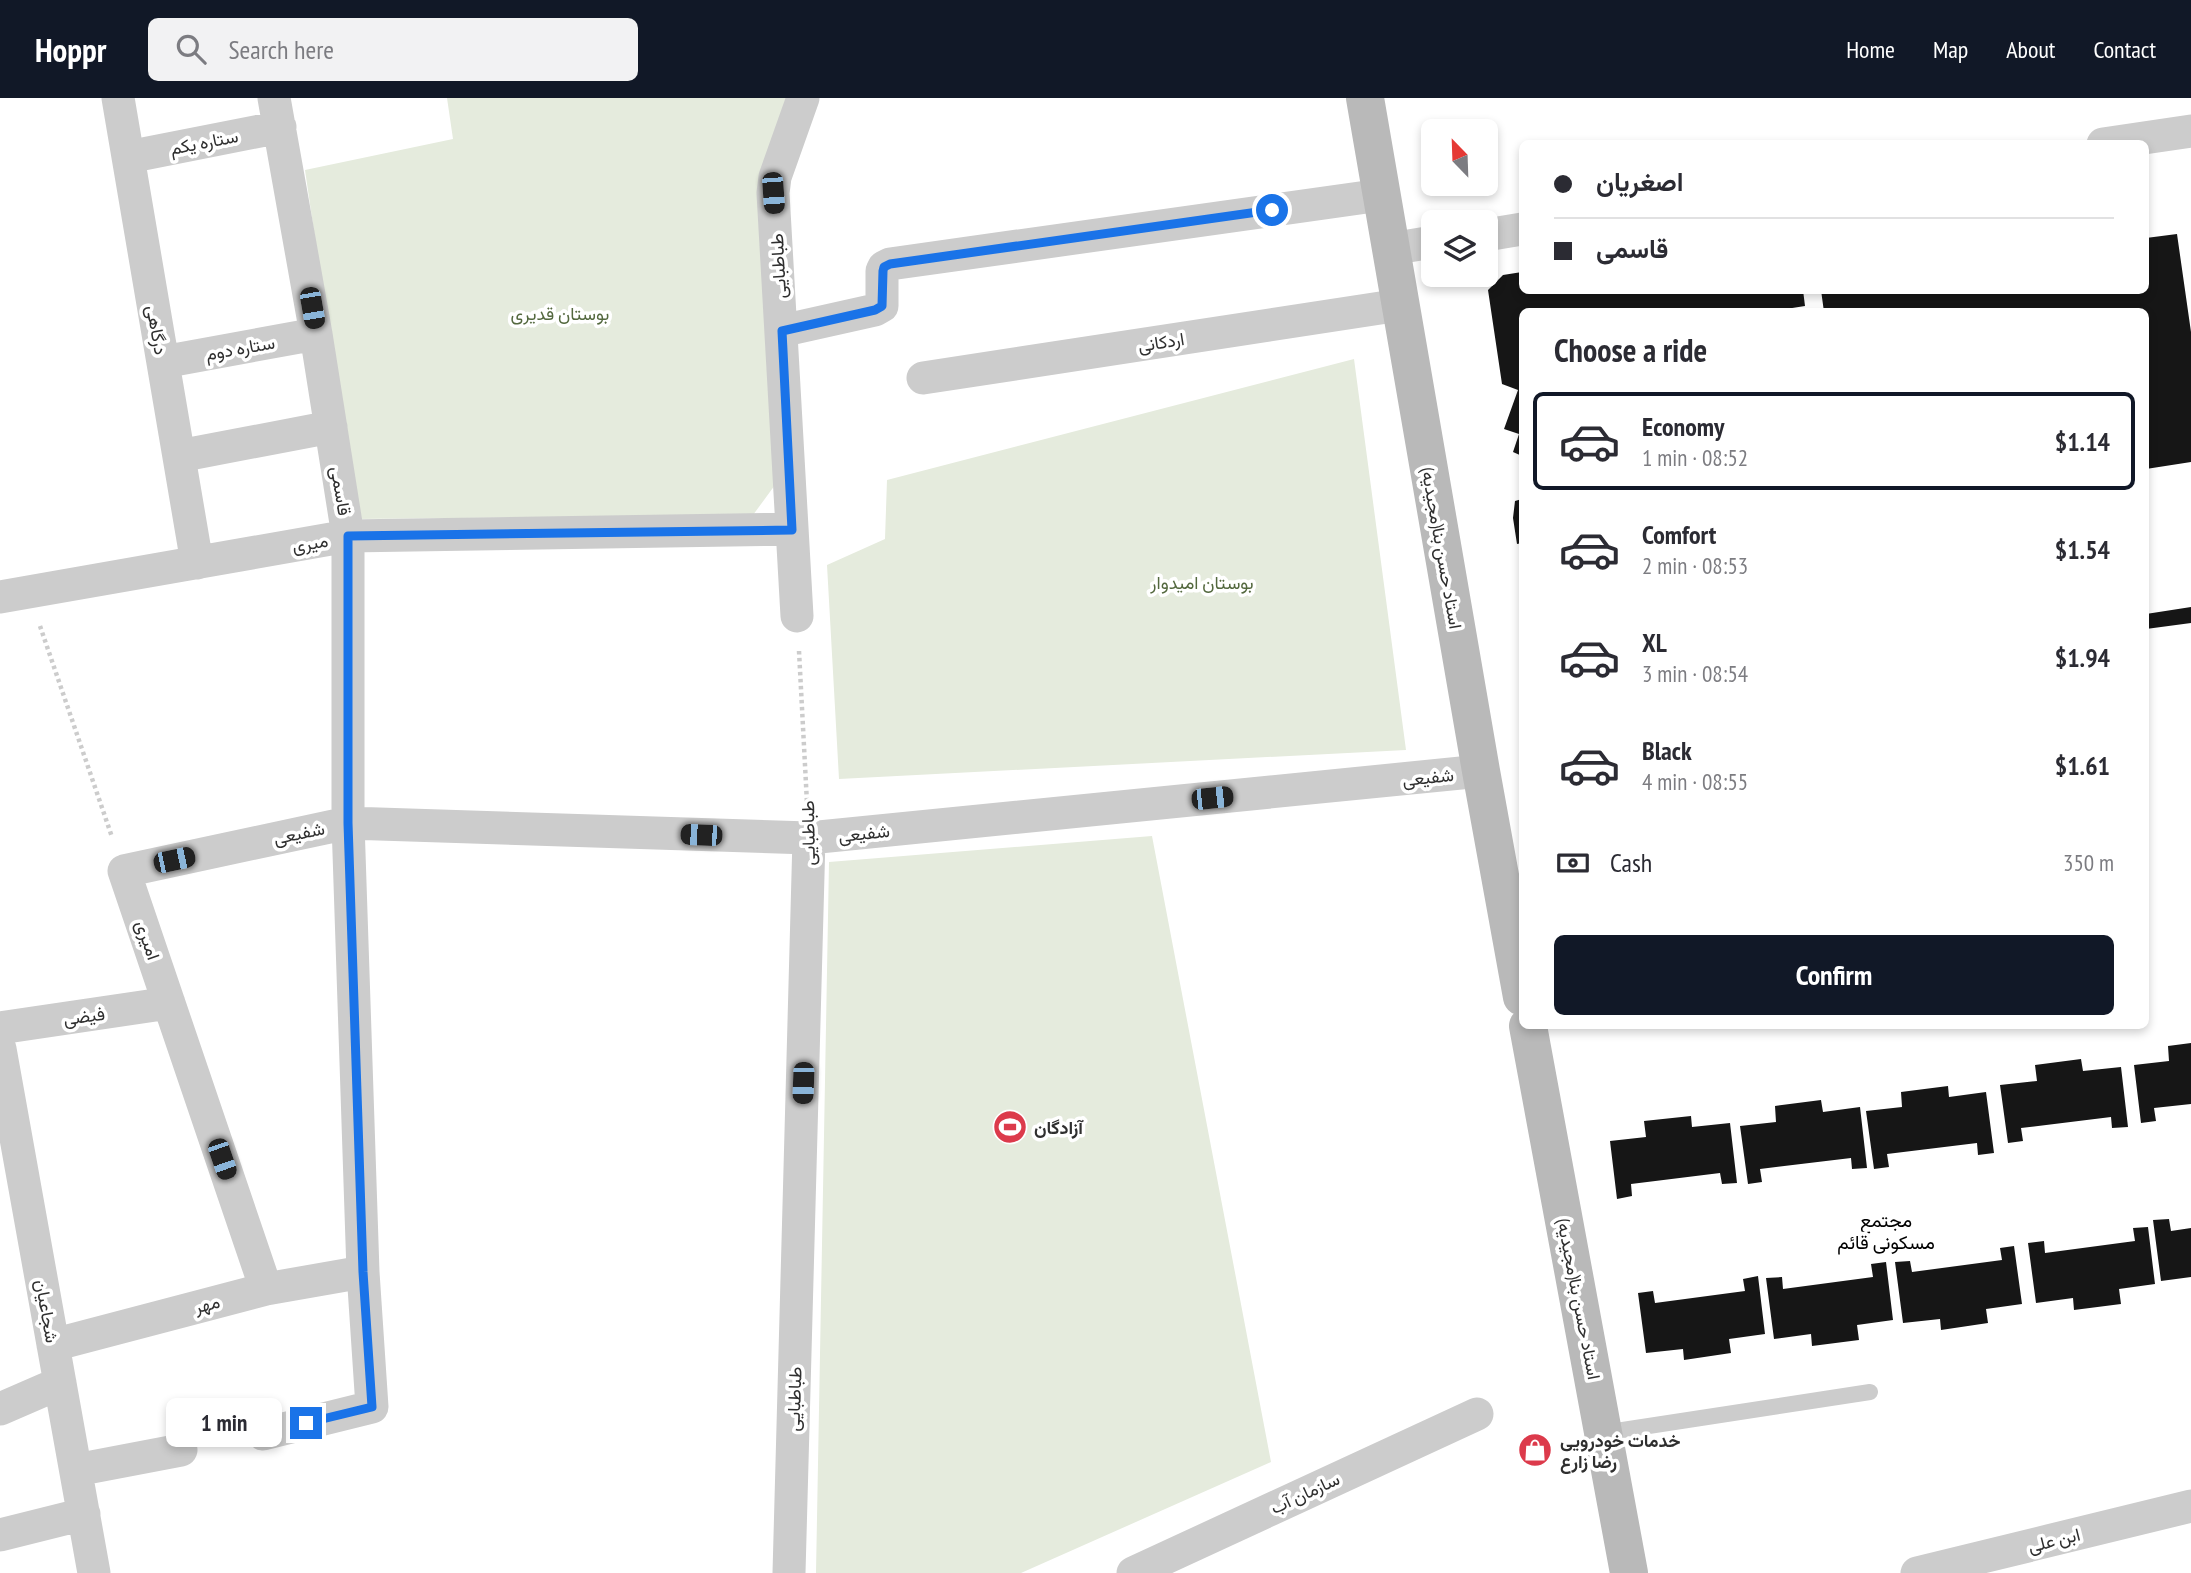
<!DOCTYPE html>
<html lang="en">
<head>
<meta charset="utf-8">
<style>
  body { margin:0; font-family:"PT Sans Narrow",Vazirmatn,sans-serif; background:#f2f2f3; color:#2b2b33; height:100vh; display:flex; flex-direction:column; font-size:26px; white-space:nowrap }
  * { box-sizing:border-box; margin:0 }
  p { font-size:23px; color:#7c7c81 }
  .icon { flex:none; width:38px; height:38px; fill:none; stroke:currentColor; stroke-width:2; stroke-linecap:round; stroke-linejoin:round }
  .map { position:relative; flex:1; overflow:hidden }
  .drawer { position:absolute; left:1519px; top:210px; width:630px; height:721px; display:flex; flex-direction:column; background:#fff; border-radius:10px; box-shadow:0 4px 10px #0003 }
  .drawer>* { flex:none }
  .guide { position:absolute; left:1519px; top:42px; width:630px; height:154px; border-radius:10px; box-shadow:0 4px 10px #0003; display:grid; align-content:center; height:154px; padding:0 35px; background:#fff }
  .needle { width:46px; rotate:337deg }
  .tools { position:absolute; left:1421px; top:21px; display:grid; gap:14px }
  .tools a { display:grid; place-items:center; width:77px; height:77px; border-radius:10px; background:#fff; box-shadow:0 4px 10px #0003; font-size:35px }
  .end { position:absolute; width:32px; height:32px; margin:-16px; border:9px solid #1a73e8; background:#fff; box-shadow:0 0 0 4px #fff }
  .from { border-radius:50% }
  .bubble { position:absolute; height:49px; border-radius:10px; background:#fff; box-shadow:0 4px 10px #0003; font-size:23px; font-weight:600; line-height:49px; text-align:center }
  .car { position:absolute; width:21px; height:42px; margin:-21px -10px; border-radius:9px; box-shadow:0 0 5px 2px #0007; background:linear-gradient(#222 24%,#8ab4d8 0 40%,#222 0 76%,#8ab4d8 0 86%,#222 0) }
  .guide b { display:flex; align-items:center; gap:24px; height:66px; font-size:26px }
  .guide b+b { border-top:2px solid #e1e1e2 }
  .guide i { width:18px; height:18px; background:#2b2b33 }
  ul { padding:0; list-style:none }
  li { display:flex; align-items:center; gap:21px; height:98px; margin:0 14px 10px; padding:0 21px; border:4px solid transparent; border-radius:10px }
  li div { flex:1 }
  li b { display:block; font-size:26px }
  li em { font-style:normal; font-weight:600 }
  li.current { border-color:#111827 }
  li>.icon { width:63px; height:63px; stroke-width:1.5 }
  h2 { padding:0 35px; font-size:32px; line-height:84px }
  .pay { display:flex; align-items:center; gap:18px; height:77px; padding:0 35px; font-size:26px }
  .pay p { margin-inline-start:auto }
  .cta { display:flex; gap:14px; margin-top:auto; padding:14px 35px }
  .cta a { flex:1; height:80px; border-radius:10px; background:#111827; color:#fff; font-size:28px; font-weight:600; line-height:80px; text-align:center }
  header { display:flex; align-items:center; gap:42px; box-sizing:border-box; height:98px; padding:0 35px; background:#111827; color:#fff }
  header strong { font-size:33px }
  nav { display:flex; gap:38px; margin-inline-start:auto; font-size:24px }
  .search { width:490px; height:63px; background:#f2f2f3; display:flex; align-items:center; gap:18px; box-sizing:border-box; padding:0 24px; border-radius:10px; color:#7c7c81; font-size:26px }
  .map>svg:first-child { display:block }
</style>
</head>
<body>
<header>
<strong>Hoppr</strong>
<div class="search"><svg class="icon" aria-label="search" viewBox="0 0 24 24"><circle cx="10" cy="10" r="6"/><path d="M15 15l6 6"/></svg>Search here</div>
<nav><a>Home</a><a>Map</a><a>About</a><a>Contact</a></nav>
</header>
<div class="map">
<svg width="2191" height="1475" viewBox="0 0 2191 1475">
  <rect width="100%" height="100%" fill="#fff"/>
  <!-- green -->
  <path fill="#e5ebdd" d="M447,0H787L775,387L753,417L356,421L305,72L453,41Z
    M1354,261L1406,652L839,681L827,467L885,441L887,382Z
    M1152,738L1271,1364L1021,1475H816L829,764Z"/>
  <!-- building -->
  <path fill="#161616" d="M2177,136L2191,234V364L2146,371V214H1824L1821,192H2146V140Z
    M1522,174V192H1803L1805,208L1767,214H1522V358L1513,354L1519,336L1504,331L1518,292L1502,286L1488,192L1503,177Z
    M1522,401V445L1517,446L1513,420L1515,403Z
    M2191,509V525L2146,531V516Z
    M2191,945V1006L2154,1010L2156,1023L2141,1025L2134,967L2169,963L2168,948Z
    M2081,961L2083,973L2121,969L2128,1029L2112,1030L2111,1019L2021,1030L2023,1043L2008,1045L2000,987L2037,983L2035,967Z
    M1948,988L1949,999L1986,994L1994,1055L1978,1057L1977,1045L1887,1056L1889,1069L1874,1071L1866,1013L1902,1009L1901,994Z
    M1821,1002L1823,1014L1860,1009L1867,1070L1852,1071L1851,1060L1760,1071L1762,1084L1748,1086L1740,1028L1776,1024L1775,1008Z
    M1691,1018L1692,1029L1730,1025L1737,1085L1722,1086L1720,1075L1631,1086L1632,1098L1617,1101L1610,1043L1646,1039L1644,1023Z
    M2169,1121L2171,1133L2191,1130V1179L2161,1183L2153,1122Z
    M2148,1129L2155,1186L2119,1191L2121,1206L2074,1212L2073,1200L2036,1205L2028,1145L2044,1143L2045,1155L2135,1143L2133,1130Z
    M2014,1148L2022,1206L1986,1211L1988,1225L1941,1232L1940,1221L1903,1225L1895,1164L1910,1163L1912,1174L2002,1162L2000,1150Z
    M1886,1164L1893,1222L1857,1227L1859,1242L1812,1248L1811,1236L1774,1241L1766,1180L1782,1179L1783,1191L1873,1179L1871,1166Z
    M1758,1178L1765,1236L1729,1241L1731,1255L1684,1262L1683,1251L1646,1255L1638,1195L1653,1193L1655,1205L1745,1193L1743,1181Z"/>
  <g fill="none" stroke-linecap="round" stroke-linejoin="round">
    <!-- path -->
    <path stroke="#ccc" stroke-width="4.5" stroke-dasharray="3.5 3.5" stroke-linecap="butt" d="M40,528L112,739
      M799,553L807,705"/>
    <!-- lane -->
    <path stroke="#ccc" stroke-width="16" d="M1603,1335L1870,1294"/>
    <!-- street -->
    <path stroke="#ccc" stroke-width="33" d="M118,0L197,465
      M2103,46L2191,33
      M128,59L280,29
      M1486,137L1522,131
      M1390,151L1433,144
      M781,233L875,212L882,208V173L884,169L890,166L1381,97
      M163,264L316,236
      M923,280L1400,207
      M179,358L331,329
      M0,499L348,438L792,431
      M797,518L773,95L775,79L803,0
      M0,930L169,905
      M0,951L94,1475
      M266,1191L124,773L348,725L809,740L1481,673
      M53,1247L266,1191L363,1174
      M0,1311L60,1285
      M263,1336L372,1309L363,1174L348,725V438L316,236L274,0
      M76,1372L181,1352
      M0,1437L84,1416
      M789,1475L809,740
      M1133,1475L1477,1316
      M1917,1475L2191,1408"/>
    <!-- secondary -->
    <path stroke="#b9b9b9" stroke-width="38" d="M1365,0L1481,673L1522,899
      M1528,928L1629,1475"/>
  </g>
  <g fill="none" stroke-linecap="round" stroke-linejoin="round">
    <!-- route -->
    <path stroke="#1a73e8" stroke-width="9" d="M306,1325L372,1309L363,1174L348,725V438L792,432L782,233L875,212L882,208L883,173L884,169L890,166L1272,112"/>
  </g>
  <!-- icons -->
  <defs>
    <g id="stadium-disc" transform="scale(1.75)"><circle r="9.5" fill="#dc3a4b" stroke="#fff"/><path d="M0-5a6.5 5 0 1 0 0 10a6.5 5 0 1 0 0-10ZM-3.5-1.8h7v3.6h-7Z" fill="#fff"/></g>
    <g id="shop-disc" transform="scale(1.75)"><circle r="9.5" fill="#dc3a4b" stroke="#fff"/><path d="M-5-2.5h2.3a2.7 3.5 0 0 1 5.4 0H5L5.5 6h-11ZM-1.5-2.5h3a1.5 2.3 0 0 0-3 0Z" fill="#fff"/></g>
  </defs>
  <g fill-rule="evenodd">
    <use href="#stadium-disc" x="1010" y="1029"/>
    <use href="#shop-disc" x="1535" y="1352"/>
  </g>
  <g text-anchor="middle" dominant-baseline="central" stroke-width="7" stroke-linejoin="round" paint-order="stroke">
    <!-- street labels -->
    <g font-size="18" fill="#2f2f2f" stroke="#fff">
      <text transform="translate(204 44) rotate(-11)">ستاره یکم</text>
      <text transform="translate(778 168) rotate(-93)">طباطبایی</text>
      <text transform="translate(157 232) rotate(80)">درگاهی</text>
      <text transform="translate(1161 244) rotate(-9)">اردکانی</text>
      <text transform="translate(240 250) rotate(-10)">ستاره دوم</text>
      <text transform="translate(341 393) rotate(81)">قاسمی</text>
      <text transform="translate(310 445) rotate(-10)">میری</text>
      <text transform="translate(1442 450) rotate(80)">استاد حسن بنا(مجیدیه)</text>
      <text transform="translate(1428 679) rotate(-6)">شفیعی</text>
      <text transform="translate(299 735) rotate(-12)">شفیعی</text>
      <text transform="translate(808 735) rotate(-91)">طباطبایی</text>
      <text transform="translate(864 735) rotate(-6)">شفیعی</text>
      <text transform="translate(148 842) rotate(71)">امیری</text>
      <text transform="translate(84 918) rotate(-8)">فیضی</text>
      <text transform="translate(1579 1201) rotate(79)">استاد حسن بنا(مجیدیه)</text>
      <text transform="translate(207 1206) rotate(-15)">مهر</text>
      <text transform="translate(47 1213) rotate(80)">شجاعیان</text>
      <text transform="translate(794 1301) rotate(-88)">طباطبایی</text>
      <text transform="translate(1305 1395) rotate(-25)">سازمان آب</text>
      <text transform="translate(2054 1442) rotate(-14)">ابن علی</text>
    </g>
    <!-- park labels -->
    <g font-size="18" fill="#53683e" stroke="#fff">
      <text x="560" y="215">بوستان قدیری</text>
      <text x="1202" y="484">بوستان امیدوار</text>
    </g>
    <!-- poi labels -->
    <g font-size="18" font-weight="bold" fill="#2f2f2f" stroke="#fff" text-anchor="start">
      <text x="1034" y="1029">آزادگان</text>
      <text x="1560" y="1342">خدمات خودرویی<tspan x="1560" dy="21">رضا زارع</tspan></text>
    </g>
    <!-- neighbourhood labels -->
    <g font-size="19" fill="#000" stroke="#fff">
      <text x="1886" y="1122">مجتمع<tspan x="1886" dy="22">مسکونی قائم</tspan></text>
    </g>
  </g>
</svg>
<div class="tools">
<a><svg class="needle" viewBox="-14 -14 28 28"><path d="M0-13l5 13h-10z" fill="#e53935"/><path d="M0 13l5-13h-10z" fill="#7c7c81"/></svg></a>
<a><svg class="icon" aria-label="layers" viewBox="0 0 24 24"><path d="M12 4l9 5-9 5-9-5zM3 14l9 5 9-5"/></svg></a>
</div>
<i class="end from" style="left:1272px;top:112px"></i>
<i class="end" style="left:306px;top:1325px"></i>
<div class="bubble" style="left:166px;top:1300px;width:116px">1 min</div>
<i class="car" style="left:773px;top:95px;rotate:176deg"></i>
<i class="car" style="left:312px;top:210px;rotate:170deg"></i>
<i class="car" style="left:1212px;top:700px;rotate:84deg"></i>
<i class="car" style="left:701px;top:737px;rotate:272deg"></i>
<i class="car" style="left:174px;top:762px;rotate:78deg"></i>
<i class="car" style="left:803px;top:985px;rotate:182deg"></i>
<i class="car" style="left:222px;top:1061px;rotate:161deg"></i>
<div class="guide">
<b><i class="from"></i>اصغریان</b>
<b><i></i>قاسمی</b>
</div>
<section class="drawer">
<h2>Choose a ride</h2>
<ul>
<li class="current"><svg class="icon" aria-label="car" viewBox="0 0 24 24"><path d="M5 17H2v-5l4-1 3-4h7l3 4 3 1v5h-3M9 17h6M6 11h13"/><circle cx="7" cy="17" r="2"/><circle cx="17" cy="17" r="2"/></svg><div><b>Economy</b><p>1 min · 08:52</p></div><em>$1.14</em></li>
<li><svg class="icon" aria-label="car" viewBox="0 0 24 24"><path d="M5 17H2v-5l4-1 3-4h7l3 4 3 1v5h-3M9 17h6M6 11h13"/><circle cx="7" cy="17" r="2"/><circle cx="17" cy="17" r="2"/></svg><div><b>Comfort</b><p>2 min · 08:53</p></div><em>$1.54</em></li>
<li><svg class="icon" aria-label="car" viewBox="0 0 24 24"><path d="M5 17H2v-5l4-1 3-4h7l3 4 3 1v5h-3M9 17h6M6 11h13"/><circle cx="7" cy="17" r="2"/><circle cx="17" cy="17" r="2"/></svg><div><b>XL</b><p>3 min · 08:54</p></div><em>$1.94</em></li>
<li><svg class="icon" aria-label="car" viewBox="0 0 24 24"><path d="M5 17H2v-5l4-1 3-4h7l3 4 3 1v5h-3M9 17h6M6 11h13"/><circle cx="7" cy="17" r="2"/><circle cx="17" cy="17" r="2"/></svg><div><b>Black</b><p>4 min · 08:55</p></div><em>$1.61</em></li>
</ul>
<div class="pay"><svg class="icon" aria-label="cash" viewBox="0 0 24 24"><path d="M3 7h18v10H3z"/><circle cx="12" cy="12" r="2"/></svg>Cash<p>350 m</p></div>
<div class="cta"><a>Confirm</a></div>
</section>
</div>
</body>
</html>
